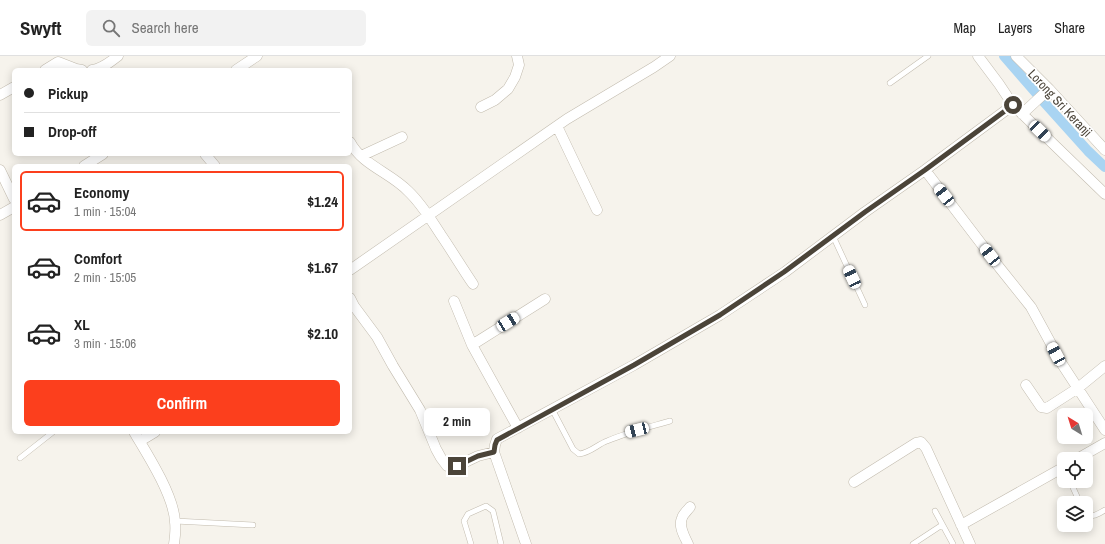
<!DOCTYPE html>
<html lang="en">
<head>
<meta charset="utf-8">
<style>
  body { margin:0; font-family:"Archivo Narrow",sans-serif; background:#f2f2f2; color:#222; height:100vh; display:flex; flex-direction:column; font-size:15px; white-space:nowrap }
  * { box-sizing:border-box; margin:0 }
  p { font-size:13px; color:#767676 }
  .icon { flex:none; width:22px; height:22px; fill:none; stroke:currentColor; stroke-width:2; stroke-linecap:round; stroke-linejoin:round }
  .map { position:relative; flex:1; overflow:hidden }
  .drawer { position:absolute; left:12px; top:108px; width:340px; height:270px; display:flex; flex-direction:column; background:#fff; border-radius:6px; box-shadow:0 2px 10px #0003 }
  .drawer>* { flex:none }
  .top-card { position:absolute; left:12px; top:12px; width:340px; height:88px; border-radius:6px; box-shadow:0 2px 10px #0003; display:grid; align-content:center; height:88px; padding:0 12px; background:#fff }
  .needle { width:26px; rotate:322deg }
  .fabs { position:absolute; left:1057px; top:352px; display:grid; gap:8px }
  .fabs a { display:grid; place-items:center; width:36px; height:36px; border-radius:6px; background:#fff; box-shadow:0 2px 10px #0003; font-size:20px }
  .end { position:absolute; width:18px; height:18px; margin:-9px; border:5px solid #4b4439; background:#fff; box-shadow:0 0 0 2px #fff }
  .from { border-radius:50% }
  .bubble { position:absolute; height:28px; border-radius:6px; background:#fff; box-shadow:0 2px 10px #0003; font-size:13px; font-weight:700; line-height:28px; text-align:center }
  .car { position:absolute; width:12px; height:24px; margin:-12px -6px; border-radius:5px; box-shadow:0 0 3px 1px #0007; background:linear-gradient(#fff 24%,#345 0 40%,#fff 0 76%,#345 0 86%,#fff 0) }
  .top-card b { display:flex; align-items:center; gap:14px; height:38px; font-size:15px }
  .top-card b+b { border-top:1px solid #e0e0e0 }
  .top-card i { width:10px; height:10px; background:#222 }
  ul { padding:7px 0 0; list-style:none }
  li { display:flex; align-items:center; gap:12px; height:60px; margin:0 8px 6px; padding:0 4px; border:2px solid transparent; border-radius:6px }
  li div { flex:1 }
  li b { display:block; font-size:15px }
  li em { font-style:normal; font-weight:700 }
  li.on { border-color:#fc3f1d }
  li>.icon { width:36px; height:36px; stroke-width:1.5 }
  .primary-button { display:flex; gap:8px; margin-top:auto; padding:8px 12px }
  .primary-button a { flex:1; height:46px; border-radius:6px; background:#fc3f1d; color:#fff; font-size:16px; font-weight:700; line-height:46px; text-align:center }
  header { display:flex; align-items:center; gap:24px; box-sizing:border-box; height:56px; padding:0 20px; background:#fff; border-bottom:1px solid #e0e0e0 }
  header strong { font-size:19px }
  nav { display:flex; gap:22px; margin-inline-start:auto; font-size:14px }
  .search { width:280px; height:36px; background:#f2f2f2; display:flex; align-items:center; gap:10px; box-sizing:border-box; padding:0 14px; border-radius:6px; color:#767676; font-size:15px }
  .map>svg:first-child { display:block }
</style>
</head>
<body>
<header>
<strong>Swyft</strong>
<div class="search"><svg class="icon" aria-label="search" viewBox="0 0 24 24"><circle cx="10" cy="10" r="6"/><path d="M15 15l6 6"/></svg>Search here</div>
<nav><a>Map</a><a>Layers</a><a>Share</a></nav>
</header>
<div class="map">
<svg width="1105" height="488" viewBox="0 0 1105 488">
  <rect width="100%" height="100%" fill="#f6f3ec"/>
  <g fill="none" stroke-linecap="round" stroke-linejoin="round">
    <!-- canal -->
    <path stroke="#a9d4f2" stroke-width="10" d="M1004,0L1037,38
      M1043,45L1088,95L1105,111"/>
    <!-- service casing -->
    <g stroke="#c2bbae" stroke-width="6">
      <path id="service" d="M890,27L928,0
        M833,180L865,249
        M552,353L573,393L579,398C590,397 598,388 607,385C628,376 649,371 670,365
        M20,402L53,376
        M1070,425L1080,447
        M935,455L953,488
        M1086,457C1092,463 1099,457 1105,454
        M175,465L253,469
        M471,488L464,465L468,458L486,450L493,455L501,488
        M913,488L942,469"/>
    </g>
    <!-- minor casing -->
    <g stroke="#c2bbae" stroke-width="11">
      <path id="minor" d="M978,0L999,28L1013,49L1105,138
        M1016,0L1049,33L1105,94
        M45,14L58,6L76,13L82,14
        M92,14C102,13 110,6 118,0
        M236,14L257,0
        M0,39L14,31
        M481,51L495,44L508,33L515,21L519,9L517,0
        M1022,58L1049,33
        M557,70L597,154
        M350,86C362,109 391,117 408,135C422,148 431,164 441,179C452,195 462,212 473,228
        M205,98L215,110
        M361,100L402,81
        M84,110L103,98
        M0,114L14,143
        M925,114L999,211L1031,251L1062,308L1105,374
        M0,159L14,151
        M350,214L567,63L654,11L670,0
        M350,242L354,250L377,281L393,310L420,354L436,393L441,402L447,410H457L478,400L494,396
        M454,245L472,289L518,372
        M472,289L545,243
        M1026,329L1041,351L1047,352L1078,332L1105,310
        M134,376C148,399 174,440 175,466C176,473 175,481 174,488
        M140,385L155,376
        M1077,403L1105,387
        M854,426L916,387L921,386L926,392L970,488
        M961,469L1064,411
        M526,488L494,396L495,389L497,383L634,309L720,259L785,216L865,156L925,114L1013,49
        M688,488C685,481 678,471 682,462C683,458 687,455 690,451"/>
    </g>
    <!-- service -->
    <use href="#service" stroke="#fff" stroke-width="5"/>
    <!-- minor -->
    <use href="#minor" stroke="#fff" stroke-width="10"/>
  </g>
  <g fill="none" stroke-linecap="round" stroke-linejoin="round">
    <!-- route -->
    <path stroke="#4b4439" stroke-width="5" d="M457,410L478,400L494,396L495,389L497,384L634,309L720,259L784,216L865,156L925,114L1013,49"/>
  </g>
  <g text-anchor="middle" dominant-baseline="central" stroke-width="3.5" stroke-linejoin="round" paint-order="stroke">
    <!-- street labels -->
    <g font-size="13" fill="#4b4439" stroke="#fff">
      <text transform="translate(1060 47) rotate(47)">Lorong Sri Keranji</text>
    </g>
  </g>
</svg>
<div class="fabs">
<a><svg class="needle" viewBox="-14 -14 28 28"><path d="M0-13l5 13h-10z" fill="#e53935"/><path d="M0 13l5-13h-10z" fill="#767676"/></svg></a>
<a><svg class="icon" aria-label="locate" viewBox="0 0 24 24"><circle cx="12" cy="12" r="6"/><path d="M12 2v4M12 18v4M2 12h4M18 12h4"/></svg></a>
<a><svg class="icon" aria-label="layers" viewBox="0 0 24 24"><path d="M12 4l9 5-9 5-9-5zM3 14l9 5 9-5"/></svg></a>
</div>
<i class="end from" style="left:1013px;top:49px"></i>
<i class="end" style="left:457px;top:410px"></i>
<div class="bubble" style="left:424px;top:352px;width:66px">2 min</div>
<i class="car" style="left:1040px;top:75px;rotate:134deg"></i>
<i class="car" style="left:944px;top:139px;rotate:322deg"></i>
<i class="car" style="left:990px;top:199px;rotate:322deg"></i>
<i class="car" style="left:852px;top:221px;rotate:335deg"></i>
<i class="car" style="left:508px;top:266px;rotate:58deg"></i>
<i class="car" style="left:1056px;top:298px;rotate:332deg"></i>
<i class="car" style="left:637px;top:374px;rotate:256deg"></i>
<div class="top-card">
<b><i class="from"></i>Pickup</b>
<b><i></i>Drop-off</b>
</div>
<section class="drawer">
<ul>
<li class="on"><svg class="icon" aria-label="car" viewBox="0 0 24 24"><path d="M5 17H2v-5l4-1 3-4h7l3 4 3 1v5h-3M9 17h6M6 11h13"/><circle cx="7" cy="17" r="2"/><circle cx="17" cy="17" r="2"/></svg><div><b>Economy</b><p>1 min · 15:04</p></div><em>$1.24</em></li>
<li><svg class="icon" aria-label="car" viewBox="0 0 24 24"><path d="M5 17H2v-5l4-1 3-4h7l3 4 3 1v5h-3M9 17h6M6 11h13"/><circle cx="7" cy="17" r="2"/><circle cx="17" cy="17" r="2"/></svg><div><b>Comfort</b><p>2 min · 15:05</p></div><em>$1.67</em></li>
<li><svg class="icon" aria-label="car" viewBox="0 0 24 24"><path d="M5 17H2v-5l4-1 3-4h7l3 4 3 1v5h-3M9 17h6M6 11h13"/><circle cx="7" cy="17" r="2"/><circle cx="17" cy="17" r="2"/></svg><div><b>XL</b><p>3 min · 15:06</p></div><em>$2.10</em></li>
</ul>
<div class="primary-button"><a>Confirm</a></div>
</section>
</div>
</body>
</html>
